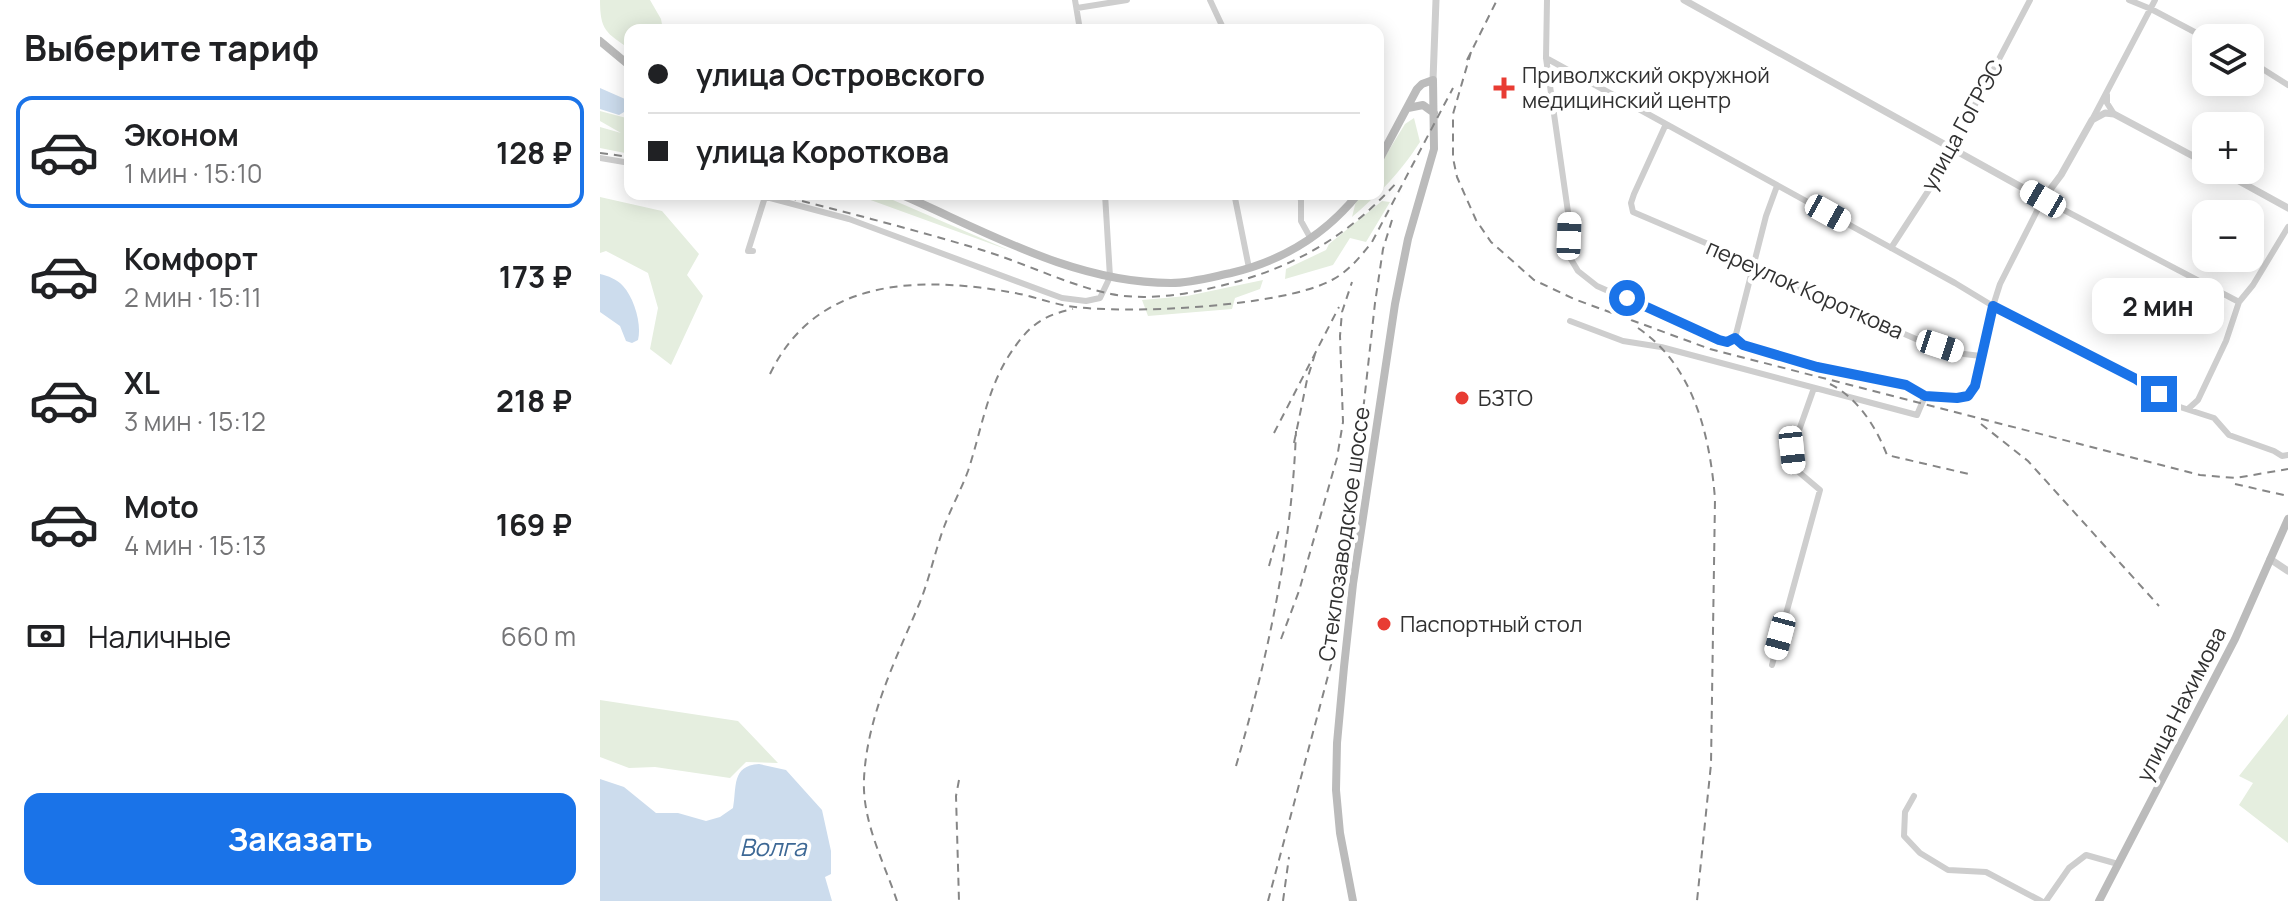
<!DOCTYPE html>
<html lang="ru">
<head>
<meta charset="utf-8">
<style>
  body { margin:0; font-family:Manrope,sans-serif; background:#f6f6f6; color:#202124; height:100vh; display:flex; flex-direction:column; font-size:30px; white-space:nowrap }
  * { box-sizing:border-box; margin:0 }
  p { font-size:26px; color:#757577 }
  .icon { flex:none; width:44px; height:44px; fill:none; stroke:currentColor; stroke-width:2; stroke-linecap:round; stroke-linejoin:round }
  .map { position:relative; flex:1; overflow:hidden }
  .side { display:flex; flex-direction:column; background:#fff; width:600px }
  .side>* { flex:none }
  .banner { position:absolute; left:24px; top:24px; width:760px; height:176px; border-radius:16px; box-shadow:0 4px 20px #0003; display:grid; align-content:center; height:176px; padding:0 24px; background:#fff }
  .buttons { position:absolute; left:1592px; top:24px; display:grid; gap:16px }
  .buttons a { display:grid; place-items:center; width:72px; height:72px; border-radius:16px; background:#fff; box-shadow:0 4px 20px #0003; font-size:40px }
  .end { position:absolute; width:36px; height:36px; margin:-18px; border:10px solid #1a73e8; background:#fff; box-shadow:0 0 0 4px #fff }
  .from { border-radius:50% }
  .bubble { position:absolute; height:56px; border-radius:16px; background:#fff; box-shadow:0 4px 20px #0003; font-size:26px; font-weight:700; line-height:56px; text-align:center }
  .car { position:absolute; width:24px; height:48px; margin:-24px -12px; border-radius:10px; box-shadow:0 0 6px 2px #0007; background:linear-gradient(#fff 24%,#345 0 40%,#fff 0 76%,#345 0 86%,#fff 0) }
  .banner b { display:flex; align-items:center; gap:28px; height:76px; font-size:30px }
  .banner b+b { border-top:2px solid #e0e0e0 }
  .banner i { width:20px; height:20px; background:#202124 }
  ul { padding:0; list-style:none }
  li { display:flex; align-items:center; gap:24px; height:112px; margin:0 16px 12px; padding:0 8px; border:4px solid transparent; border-radius:16px }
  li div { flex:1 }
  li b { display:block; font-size:30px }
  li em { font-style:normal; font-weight:700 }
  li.selected { border-color:#1a73e8 }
  li>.icon { width:72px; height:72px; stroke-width:1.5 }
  h2 { padding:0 24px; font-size:36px; line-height:96px }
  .pay { display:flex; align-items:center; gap:20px; height:88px; padding:0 24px; font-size:30px }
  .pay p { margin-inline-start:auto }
  .action { display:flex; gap:16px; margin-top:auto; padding:16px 24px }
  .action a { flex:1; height:92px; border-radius:16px; background:#1a73e8; color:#fff; font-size:32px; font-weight:700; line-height:92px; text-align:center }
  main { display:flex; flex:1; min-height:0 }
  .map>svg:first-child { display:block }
</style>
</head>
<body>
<main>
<section class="side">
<h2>Выберите тариф</h2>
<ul>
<li class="selected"><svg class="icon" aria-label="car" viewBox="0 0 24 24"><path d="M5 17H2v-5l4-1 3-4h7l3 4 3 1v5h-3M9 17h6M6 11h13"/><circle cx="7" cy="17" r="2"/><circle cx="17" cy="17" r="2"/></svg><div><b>Эконом</b><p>1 мин · 15:10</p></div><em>128 ₽</em></li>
<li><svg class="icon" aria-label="car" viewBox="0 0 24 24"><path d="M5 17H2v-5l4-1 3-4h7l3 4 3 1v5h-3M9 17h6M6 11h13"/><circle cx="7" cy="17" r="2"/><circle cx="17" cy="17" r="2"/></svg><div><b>Комфорт</b><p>2 мин · 15:11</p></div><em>173 ₽</em></li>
<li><svg class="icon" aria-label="car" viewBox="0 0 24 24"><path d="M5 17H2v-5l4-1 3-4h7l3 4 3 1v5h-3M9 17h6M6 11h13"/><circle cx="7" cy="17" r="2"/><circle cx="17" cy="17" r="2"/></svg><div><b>XL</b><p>3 мин · 15:12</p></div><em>218 ₽</em></li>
<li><svg class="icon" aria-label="car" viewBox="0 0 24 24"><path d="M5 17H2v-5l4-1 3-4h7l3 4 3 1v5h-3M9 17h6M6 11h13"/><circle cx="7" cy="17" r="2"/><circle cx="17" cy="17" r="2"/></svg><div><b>Moto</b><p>4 мин · 15:13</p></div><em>169 ₽</em></li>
</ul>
<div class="pay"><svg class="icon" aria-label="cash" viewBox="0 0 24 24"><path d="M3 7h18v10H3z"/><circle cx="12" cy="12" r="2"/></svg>Наличные<p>660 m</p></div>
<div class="action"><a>Заказать</a></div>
</section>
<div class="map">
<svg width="1688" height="901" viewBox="0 0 1688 901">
  <rect width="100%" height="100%" fill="#fff"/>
  <!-- green -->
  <path fill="#e5eedf" d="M0,0H50L61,19L63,30H30V49C6,33 0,30 0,0Z
    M0,111L30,119V154L0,148V127L21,133L0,121Z
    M814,118L820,142C799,174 781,192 752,217L756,201L763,194H778V168L805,124Z
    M254,194H279L411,251Z
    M0,197L62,211L99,254L87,275L103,296L71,365L50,349L58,308L48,273L6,251L0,253Z
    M782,201L790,202L766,242L750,238L733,265L685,279L686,269L726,250L729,244Z
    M663,280L660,289L635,298L632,309L548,316L542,300L587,296Z
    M0,700L138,721L178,763L146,762L130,778L55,767L29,768L0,757Z
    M1688,714V843L1639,805L1653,783L1639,776Z"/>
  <!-- water -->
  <path fill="#ccdced" d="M0,88L25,99L24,112L19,115L0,109Z
    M0,274C8,276 17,279 23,286C34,298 42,324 38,340L32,343L26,341L20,326L0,312Z
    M159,764L186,770L222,810L231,851V874L225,877L232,901H0V779L24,787L56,813H78L106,821L120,817L133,808C137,787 131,766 159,764Z"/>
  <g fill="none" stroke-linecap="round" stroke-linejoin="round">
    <!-- minor -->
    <path stroke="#cecece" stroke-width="6" d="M475,0L480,30
      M610,0L624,30
      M947,0L946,58L969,219V256L978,271L997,286L1119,340L1127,342L1135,338
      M1529,0L1551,9L1606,38
      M477,8L527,0
      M946,58L1355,283L1393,306L1536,379L1580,407L1614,418L1629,435L1674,451L1682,456L1688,455
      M1650,61L1688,85
      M1507,95V103L1514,114
      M1492,120L1555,0
      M1066,124L1034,194L1031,203L1033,212L1155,264L1168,275L1316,339L1364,354L1381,356
      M0,158L30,163
      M155,194L249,219L462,298L486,301L500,298L510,277L505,194
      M637,194L635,198L649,268
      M698,194L701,200V221L711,239
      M1291,248L1336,179L1430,0
      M153,251H148L165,197
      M970,321L1023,341L1061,347L1317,415L1325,396
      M1135,338L1143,345L1217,367L1306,385L1325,396L1357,398L1368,396L1375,386L1393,306L1400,284L1443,199L1639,302
      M1135,338L1166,216L1177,186
      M1588,409L1598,400L1626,341L1639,302L1653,285L1688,227
      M1172,665L1220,490L1194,468L1192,450L1214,388
      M1314,796L1305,812L1304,836L1320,853L1348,870L1386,872L1441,901
      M1446,901L1469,868L1486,855L1518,864"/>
    <!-- tertiary -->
    <path stroke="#cecece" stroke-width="7" d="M1084,0L1443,199L1461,175L1492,120L1505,113L1514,114L1606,163
      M833,80L836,0
      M1619,170L1688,208
      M1670,559L1688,571"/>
    <!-- secondary -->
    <path stroke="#bbb" stroke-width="8" d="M0,41L30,66
      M808,108L823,105L834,113
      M300,194C387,232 474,283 571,283C591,283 612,277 631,273C682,261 725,235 758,194
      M753,901L740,833L736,790L737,743L744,667L753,584L795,304L808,239L834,149L833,80L822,84L817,89L778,162
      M1499,901L1635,639L1688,519"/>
    <!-- rail -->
    <path stroke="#868686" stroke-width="2" stroke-dasharray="8 6" stroke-linecap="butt" d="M871,52L853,114V158L857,177L876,220L891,242L934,280L974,299L1110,349L1600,475L1636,478L1688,469
      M867,60L897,0
      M0,153L30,157
      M175,194C245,212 316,230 385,251C427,264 468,285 511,294C542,300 577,296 607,289C686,272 744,241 798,181
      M1038,328C1094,366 1110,436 1115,499L1111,764L1097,901
      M170,374C217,276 322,276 415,293C432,296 450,303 468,306C525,315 682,307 732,280C749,271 760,257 772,242L853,88
      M1230,384C1258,398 1276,427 1287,455L1373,475
      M1381,424L1428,461L1559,606
      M674,433L739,307
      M694,443L707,380L715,354
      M1635,484L1688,496
      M669,566L680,526
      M681,639L699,591L737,458L743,422L740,336L742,312L752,282
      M636,766C668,657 692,545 696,431
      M359,780L356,796L359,901
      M297,901C284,862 262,822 264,779C267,716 296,659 320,602C330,577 335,551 344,527C351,508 361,490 368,471C381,432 386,393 408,357C426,329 439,316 473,309
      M668,901L732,661L746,565L775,303L783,249L792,220
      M683,901L689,857"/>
  </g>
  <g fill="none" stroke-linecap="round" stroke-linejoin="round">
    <!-- route -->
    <path stroke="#1a73e8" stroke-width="10" d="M1027,298L1119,340L1127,342L1135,338L1143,345L1217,367L1306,385L1325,396L1357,398L1368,396L1375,386L1393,306L1536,379L1559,394"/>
  </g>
  <!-- markers -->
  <g fill="#e83c33" stroke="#fff" stroke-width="3">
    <path d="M900 76h8v8h8v8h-8v8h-8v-8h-8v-8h8z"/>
    <circle cx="862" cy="398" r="8"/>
    <circle cx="784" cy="624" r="8"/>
  </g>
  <g text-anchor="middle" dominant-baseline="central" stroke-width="8" stroke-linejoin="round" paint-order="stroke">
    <!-- poi labels -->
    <g font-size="22" fill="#313131" stroke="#fff" text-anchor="start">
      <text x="922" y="75">Приволжский окружной<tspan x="922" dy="25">медицинский центр</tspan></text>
      <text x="878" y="398">БЗТО</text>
      <text x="800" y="624">Паспортный стол</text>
    </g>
    <!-- street labels -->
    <g font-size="22" fill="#313131" stroke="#fff">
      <text transform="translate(1362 125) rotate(-61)">улица ГоГРЭС</text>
      <text transform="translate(1205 289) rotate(24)">переулок Короткова</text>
      <text transform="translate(744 534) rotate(-82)">Стеклозаводское шоссе</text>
      <text transform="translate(1581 704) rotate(-63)">улица Нахимова</text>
    </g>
    <!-- water labels -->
    <g font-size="24" font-style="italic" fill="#3d6895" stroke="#fff">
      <text x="173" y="846">Волга</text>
    </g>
  </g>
</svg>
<div class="buttons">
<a><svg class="icon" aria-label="layers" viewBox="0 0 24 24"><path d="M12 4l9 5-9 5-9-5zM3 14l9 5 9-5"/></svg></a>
<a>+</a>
<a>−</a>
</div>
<i class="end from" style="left:1027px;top:298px"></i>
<i class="end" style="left:1559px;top:394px"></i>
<div class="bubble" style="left:1492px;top:278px;width:132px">2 мин</div>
<i class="car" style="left:1443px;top:199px;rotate:300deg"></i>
<i class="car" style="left:1228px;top:213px;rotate:119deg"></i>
<i class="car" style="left:969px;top:236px;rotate:2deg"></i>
<i class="car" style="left:1340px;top:346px;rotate:108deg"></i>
<i class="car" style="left:1192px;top:450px;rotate:174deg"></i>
<i class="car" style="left:1180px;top:636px;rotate:195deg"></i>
<div class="banner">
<b><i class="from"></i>улица Островского</b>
<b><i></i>улица Короткова</b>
</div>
</div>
</main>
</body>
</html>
